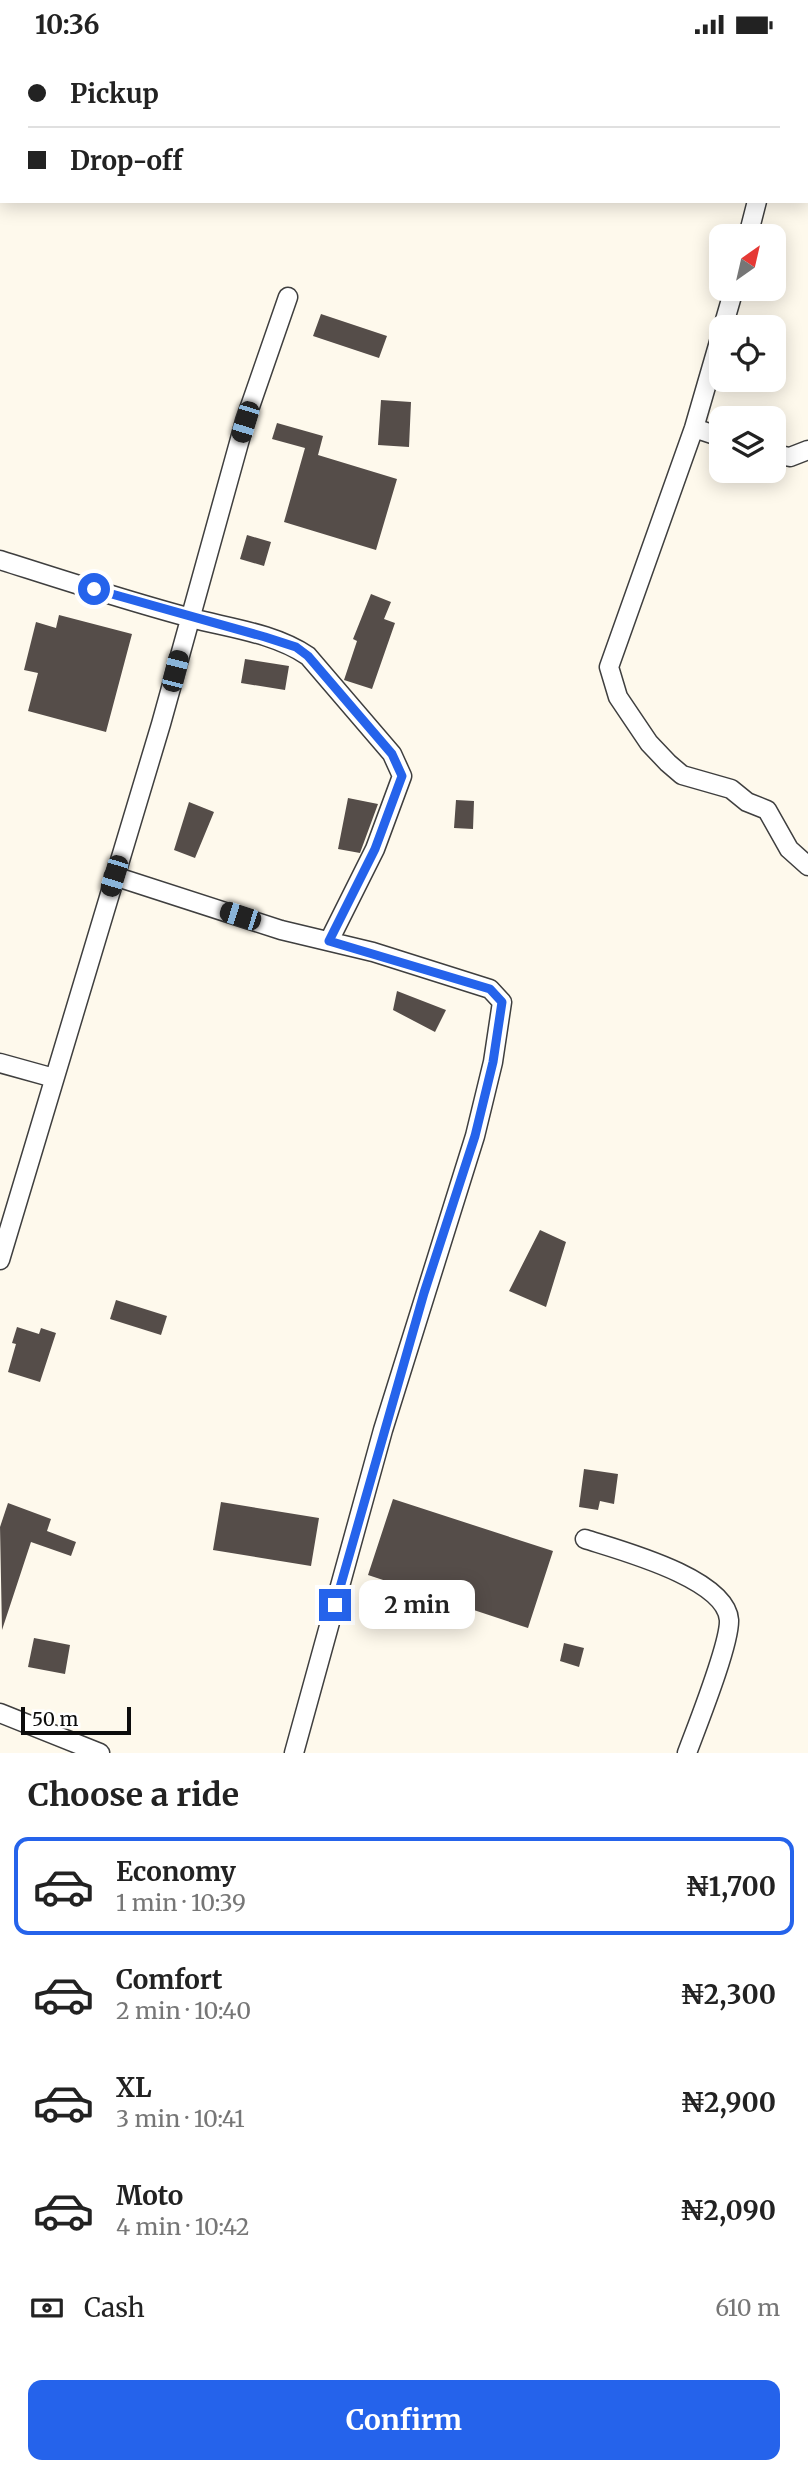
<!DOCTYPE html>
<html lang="en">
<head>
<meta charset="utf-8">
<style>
  body { margin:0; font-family:Merriweather,serif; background:#f6f6f6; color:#222; height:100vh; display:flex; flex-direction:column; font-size:26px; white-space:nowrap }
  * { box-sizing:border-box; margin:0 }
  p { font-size:23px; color:#767676 }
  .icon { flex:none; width:38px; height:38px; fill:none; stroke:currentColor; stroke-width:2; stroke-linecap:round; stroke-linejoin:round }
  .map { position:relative; height:1704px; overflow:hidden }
  .side { display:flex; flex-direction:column; background:#fff; flex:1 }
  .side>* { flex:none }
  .guide { position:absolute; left:0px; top:0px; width:808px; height:154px; box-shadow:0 4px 18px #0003; display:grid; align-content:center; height:154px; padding:0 28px; background:#fff }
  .needle { width:46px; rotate:34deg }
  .buttons { position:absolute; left:709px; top:175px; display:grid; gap:14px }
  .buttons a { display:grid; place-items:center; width:77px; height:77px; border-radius:14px; background:#fff; box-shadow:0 4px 18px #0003; font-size:35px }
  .scale { position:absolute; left:21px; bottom:18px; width:110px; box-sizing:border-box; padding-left:7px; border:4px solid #0c0c0c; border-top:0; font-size:19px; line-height:24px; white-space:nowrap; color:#0c0c0c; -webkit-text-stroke:5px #fff; paint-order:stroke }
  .end { position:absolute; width:32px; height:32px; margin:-16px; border:9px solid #2563eb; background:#fff; box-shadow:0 0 0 4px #fff }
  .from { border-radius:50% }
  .bubble { position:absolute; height:49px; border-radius:14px; background:#fff; box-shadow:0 4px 18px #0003; font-size:23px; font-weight:700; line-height:49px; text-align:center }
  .car { position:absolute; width:21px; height:42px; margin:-21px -10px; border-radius:9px; box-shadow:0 0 5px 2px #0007; background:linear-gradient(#222 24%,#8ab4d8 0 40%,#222 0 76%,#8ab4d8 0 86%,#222 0) }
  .guide b { display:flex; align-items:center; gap:24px; height:66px; font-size:26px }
  .guide b+b { border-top:2px solid #e0e0e0 }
  .guide i { width:18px; height:18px; background:#222 }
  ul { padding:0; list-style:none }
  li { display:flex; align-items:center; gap:21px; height:98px; margin:0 14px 10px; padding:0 14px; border:4px solid transparent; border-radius:14px }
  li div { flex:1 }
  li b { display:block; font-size:26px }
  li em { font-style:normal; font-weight:700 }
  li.active { border-color:#2563eb }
  li>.icon { width:63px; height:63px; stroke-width:1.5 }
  h2 { padding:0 28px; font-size:32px; line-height:84px }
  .pay { display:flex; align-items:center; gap:18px; height:77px; padding:0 28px; font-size:26px }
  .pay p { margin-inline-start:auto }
  .primary-button { display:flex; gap:14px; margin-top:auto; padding:14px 28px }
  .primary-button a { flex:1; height:80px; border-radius:14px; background:#2563eb; color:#fff; font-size:28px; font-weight:700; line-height:80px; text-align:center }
  .status { display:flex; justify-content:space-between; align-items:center; height:49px; padding:0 35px; background:#fff; direction:ltr }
  .status svg { height:19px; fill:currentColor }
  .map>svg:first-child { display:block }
</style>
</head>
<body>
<div class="status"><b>10:36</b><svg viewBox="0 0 49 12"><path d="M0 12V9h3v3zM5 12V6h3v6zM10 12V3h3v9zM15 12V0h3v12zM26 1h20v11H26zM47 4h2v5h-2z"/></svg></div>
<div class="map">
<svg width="808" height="1704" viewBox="0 0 808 1704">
  <rect width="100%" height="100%" fill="#fef9ec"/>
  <!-- building -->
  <path fill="#554d49" d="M321,265L387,287L379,309L313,287Z
    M381,351L411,353L409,398L378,396Z
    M277,374L323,387L318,406L397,430L376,501L284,473L305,399L272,390Z
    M247,486L271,493L264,517L240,510Z
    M371,545L391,553L384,570L395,574L372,640L344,631L357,592L353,590Z
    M59,566L132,585L106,683L28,662L38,624L24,621L36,573L56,579Z
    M245,610L289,617L285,641L241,634Z
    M348,749L378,755L360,804L338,800Z
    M456,751L474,752L473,780L454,779Z
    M189,753L214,763L195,809L174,801Z
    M397,942L446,961L435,983L393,961Z
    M540,1181L566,1193L546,1258L509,1242Z
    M116,1251L167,1267L161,1286L110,1270Z
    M17,1278L39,1285L41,1279L56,1284L40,1333L8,1323L16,1295L12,1294Z
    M584,1420L618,1425L614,1455L600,1452L598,1461L579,1458Z
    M393,1450L553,1502L528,1579L368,1526Z
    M221,1453L319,1469L311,1517L213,1501Z
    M8,1454L51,1470L47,1482L76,1493L71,1507L31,1493L2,1581L0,1478Z
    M34,1589L70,1596L65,1625L28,1618Z
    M564,1594L584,1599L579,1618L560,1612Z"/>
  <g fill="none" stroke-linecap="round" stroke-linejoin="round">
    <!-- service casing -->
    <g stroke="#3f3f3f" stroke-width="12">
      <path id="service" d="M117,0L122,2
        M0,88L2,89"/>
    </g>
    <!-- minor casing -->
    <g stroke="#3f3f3f" stroke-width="21">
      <path id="minor" d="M800,2L801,0
        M748,187L757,152
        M723,278L734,240
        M721,286L694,379L609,618L618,648L649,694L668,714L682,726L731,740L747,753L767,761L789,800L808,817
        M694,379L721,388
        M774,405L790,408L808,401
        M0,511C63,531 127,552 191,569C229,579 274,584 308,607L392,705L402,727L375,800L329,892
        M114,827L281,881L373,903L490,940L502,953L493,1013L475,1087L383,1381L294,1704
        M0,1014L54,1029
        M0,1211L161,675L245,372L288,248
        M585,1490C619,1501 726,1529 729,1571C730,1595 697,1677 687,1704
        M0,1664L100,1704"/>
    </g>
    <!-- service -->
    <use href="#service" stroke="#fff" stroke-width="9"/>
    <!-- minor -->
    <use href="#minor" stroke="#fff" stroke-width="18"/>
  </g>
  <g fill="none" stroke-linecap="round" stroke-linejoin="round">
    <!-- route -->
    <path stroke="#2563eb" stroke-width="9" d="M94,540L265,588L296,598L308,607L392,705L402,727L375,800L329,892L490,940L502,953L493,1013L475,1087L424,1244L335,1556"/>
  </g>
</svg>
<div class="buttons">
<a><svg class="needle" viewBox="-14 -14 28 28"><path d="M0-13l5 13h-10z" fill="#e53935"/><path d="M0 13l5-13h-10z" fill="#767676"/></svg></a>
<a><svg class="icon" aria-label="locate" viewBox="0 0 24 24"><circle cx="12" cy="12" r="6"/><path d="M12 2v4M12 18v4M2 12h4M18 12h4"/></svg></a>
<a><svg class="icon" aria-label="layers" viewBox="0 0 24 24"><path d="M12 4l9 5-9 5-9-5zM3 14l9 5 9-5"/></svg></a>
</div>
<div class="scale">50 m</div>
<i class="end from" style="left:94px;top:540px"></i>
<i class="end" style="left:335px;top:1556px"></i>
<div class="bubble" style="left:359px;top:1531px;width:116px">2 min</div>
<i class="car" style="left:245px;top:373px;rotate:197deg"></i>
<i class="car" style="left:175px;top:622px;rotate:14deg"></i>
<i class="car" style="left:114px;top:827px;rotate:197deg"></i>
<i class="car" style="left:240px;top:867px;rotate:288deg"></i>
<div class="guide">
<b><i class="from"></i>Pickup</b>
<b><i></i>Drop-off</b>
</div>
</div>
<section class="side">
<h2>Choose a ride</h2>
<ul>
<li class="active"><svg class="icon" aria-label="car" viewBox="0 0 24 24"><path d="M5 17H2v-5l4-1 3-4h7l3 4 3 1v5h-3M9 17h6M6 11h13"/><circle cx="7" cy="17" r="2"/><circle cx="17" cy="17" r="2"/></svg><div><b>Economy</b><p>1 min · 10:39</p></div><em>₦1,700</em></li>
<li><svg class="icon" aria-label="car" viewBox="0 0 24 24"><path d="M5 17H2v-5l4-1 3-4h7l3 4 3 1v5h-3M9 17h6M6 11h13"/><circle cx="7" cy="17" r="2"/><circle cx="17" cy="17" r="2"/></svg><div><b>Comfort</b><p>2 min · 10:40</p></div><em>₦2,300</em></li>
<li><svg class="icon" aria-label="car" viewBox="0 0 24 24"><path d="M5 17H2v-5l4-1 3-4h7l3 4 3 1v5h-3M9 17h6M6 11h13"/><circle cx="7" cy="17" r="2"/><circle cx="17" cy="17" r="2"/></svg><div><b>XL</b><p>3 min · 10:41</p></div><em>₦2,900</em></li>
<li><svg class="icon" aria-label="car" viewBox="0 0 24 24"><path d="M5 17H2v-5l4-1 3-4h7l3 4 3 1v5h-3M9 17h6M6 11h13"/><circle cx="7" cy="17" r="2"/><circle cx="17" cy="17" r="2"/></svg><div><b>Moto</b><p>4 min · 10:42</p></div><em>₦2,090</em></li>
</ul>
<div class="pay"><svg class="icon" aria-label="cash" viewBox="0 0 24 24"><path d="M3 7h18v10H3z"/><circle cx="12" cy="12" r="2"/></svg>Cash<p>610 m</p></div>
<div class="primary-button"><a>Confirm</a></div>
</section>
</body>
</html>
